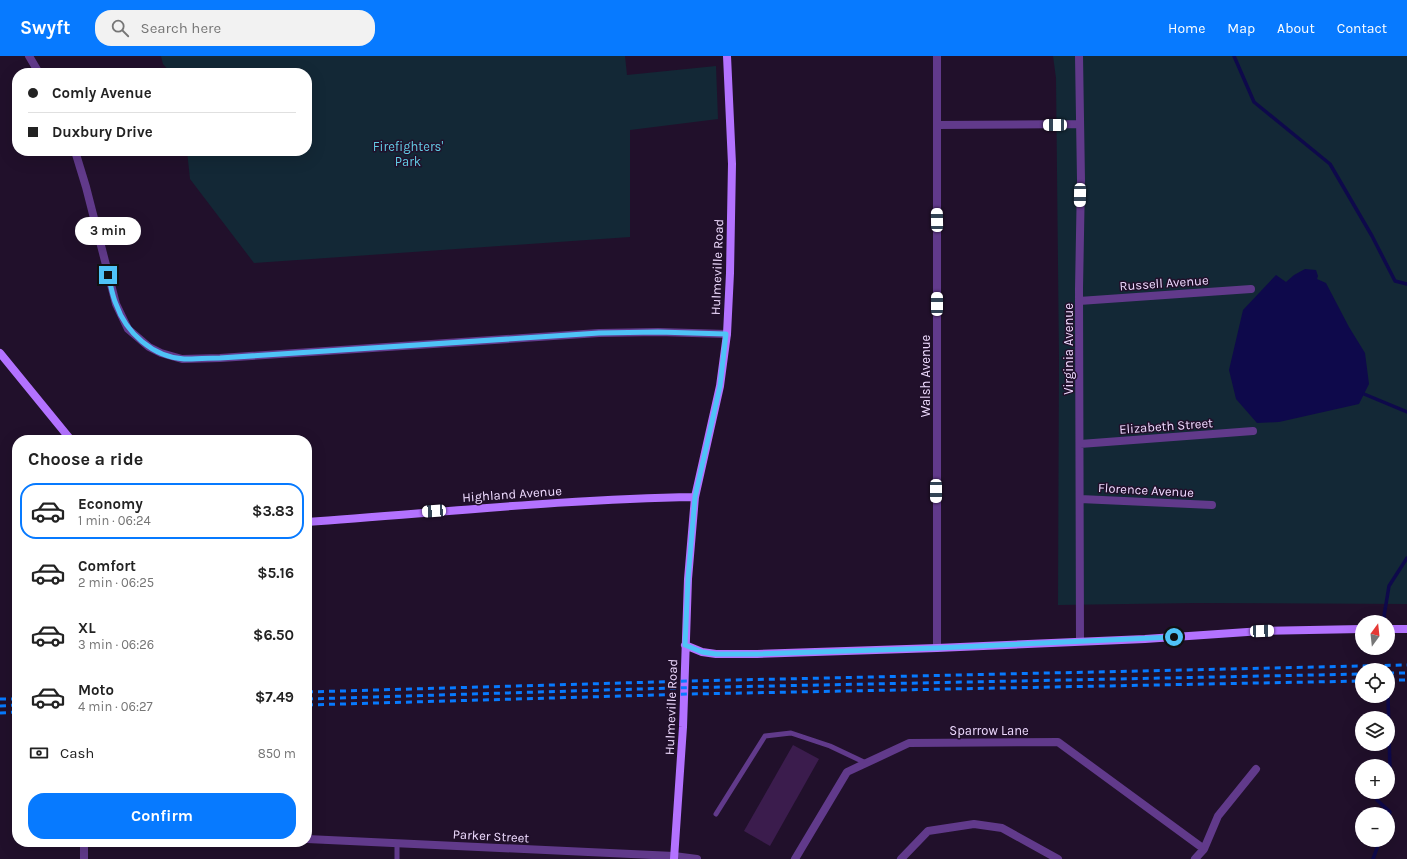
<!DOCTYPE html>
<html lang="en">
<head>
<meta charset="utf-8">
<style>
  body { margin:0; font-family:Karla,sans-serif; background:#f2f2f2; color:#222; height:100vh; display:flex; flex-direction:column; font-size:15px; white-space:nowrap }
  * { box-sizing:border-box; margin:0 }
  p { font-size:13px; color:#767676 }
  .icon { flex:none; width:22px; height:22px; fill:none; stroke:currentColor; stroke-width:2; stroke-linecap:round; stroke-linejoin:round }
  .map { position:relative; flex:1; overflow:hidden }
  .side { position:absolute; left:12px; top:379px; width:300px; height:412px; display:flex; flex-direction:column; background:#fff; border-radius:16px; box-shadow:0 4px 16px #0002 }
  .side>* { flex:none }
  .banner { position:absolute; left:12px; top:12px; width:300px; height:88px; border-radius:16px; box-shadow:0 4px 16px #0002; display:grid; align-content:center; height:88px; padding:0 16px; background:#fff }
  .needle { width:26px; rotate:15deg }
  .fabs { position:absolute; left:1355px; top:559px; display:grid; gap:8px }
  .fabs a { display:grid; place-items:center; width:40px; height:40px; border-radius:50%; background:#fff; box-shadow:0 4px 16px #0002; font-size:20px }
  .end { position:absolute; width:18px; height:18px; margin:-9px; border:5px solid #4fc3f7; background:#111; box-shadow:0 0 0 2px #111 }
  .from { border-radius:50% }
  .bubble { position:absolute; height:28px; border-radius:14px; background:#fff; box-shadow:0 4px 16px #0002; font-size:13px; font-weight:700; line-height:28px; text-align:center }
  .car { position:absolute; width:12px; height:24px; margin:-12px -6px; border-radius:5px; box-shadow:0 0 3px 1px #0007; background:linear-gradient(#fff 24%,#345 0 40%,#fff 0 76%,#345 0 86%,#fff 0) }
  .banner b { display:flex; align-items:center; gap:14px; height:38px; font-size:15px }
  .banner b+b { border-top:1px solid #e0e0e0 }
  .banner i { width:10px; height:10px; background:#222 }
  ul { padding:0; list-style:none }
  li { display:flex; align-items:center; gap:12px; height:56px; margin:0 8px 6px; padding:0 8px; border:2px solid transparent; border-radius:16px }
  li div { flex:1 }
  li b { display:block; font-size:15px }
  li em { font-style:normal; font-weight:700 }
  li.selected { border-color:#077aff }
  li>.icon { width:36px; height:36px; stroke-width:1.5 }
  h2 { padding:0 16px; font-size:18px; line-height:48px }
  .pay { display:flex; align-items:center; gap:10px; height:44px; padding:0 16px; font-size:15px }
  .pay p { margin-inline-start:auto }
  .action { display:flex; gap:8px; margin-top:auto; padding:8px 16px }
  .action a { flex:1; height:46px; border-radius:16px; background:#077aff; color:#fff; font-size:16px; font-weight:700; line-height:46px; text-align:center }
  header { display:flex; align-items:center; gap:24px; box-sizing:border-box; height:56px; padding:0 20px; background:#077aff; color:#fff }
  header strong { font-size:19px }
  nav { display:flex; gap:22px; margin-inline-start:auto; font-size:14px }
  .search { width:280px; height:36px; background:#f2f2f2; display:flex; align-items:center; gap:10px; box-sizing:border-box; padding:0 14px; border-radius:16px; color:#767676; font-size:15px }
  .map>svg:first-child { display:block }
</style>
</head>
<body>
<header>
<strong>Swyft</strong>
<div class="search"><svg class="icon" aria-label="search" viewBox="0 0 24 24"><circle cx="10" cy="10" r="6"/><path d="M15 15l6 6"/></svg>Search here</div>
<nav><a>Home</a><a>Map</a><a>About</a><a>Contact</a></nav>
</header>
<div class="map">
<svg width="1407" height="803" viewBox="0 0 1407 803">
  <rect width="100%" height="100%" fill="#21102b"/>
  <!-- green -->
  <path fill="#132836" d="M161,0H625L627,19L716,10L718,63L630,74V181L254,207L190,123L187,95H307V17H171L163,8Z
    M1053,0H1407V548L1196,547L1058,549L1059,302L1056,22Z"/>
  <!-- water -->
  <path fill="#0e094b" d="M1305,213L1316,214L1318,220L1317,223L1326,227L1349,271L1365,297L1369,328L1359,348L1279,366L1257,367L1236,343L1229,314L1243,254L1276,219L1286,226L1294,219Z"/>
  <g fill="none" stroke-linecap="round" stroke-linejoin="round">
    <!-- stream -->
    <path stroke="#0e094b" stroke-width="3.5" d="M1234,0L1254,46L1330,108L1372,180L1395,225L1407,228
      M1364,338L1407,356
      M1385,566L1384,560L1389,530L1407,502
      M1388,640L1390,714L1388,716
      M1376,736L1377,744L1390,756L1388,761
      M1373,803L1380,784"/>
  </g>
  <!-- building -->
  <path fill="#3b1c4d" d="M793,689L819,703L770,790L744,775Z"/>
  <g fill="none" stroke-linecap="round" stroke-linejoin="round">
    <!-- lane -->
    <path stroke="#613a8b" stroke-width="5" d="M716,758L765,680L791,677L830,690L866,707
      M397,787V803"/>
    <!-- street -->
    <path stroke="#613a8b" stroke-width="8" d="M29,0L39,17
      M1079,0L1081,124L1079,233L1080,585
      M937,69L1080,68
      M75,95L86,131L116,248L128,273L149,291L161,297L182,303L220,302L599,277L658,276L727,278
      M1079,245L1251,233
      M1080,388L1253,375
      M1080,443L1212,449
      M937,592V0
      M307,783L674,800L697,803
      M84,803V786
      M795,803L847,716L909,687L1058,686L1204,793
      M901,803L928,775L974,768L1002,772L1058,803
      M1195,803L1204,793L1218,760L1256,713"/>
    <!-- secondary -->
    <path stroke="#b372ff" stroke-width="8" d="M0,297L71,384
      M307,466C436,457 565,443 695,441
      M1388,573H1407
      M685,589L702,596L716,598H757L937,592L1145,583L1262,575L1362,573
      M674,803L683,671L688,523L695,441L720,330L727,278L730,217L732,108L727,0"/>
    <!-- rail -->
    <path stroke="#077aff" stroke-width="3" stroke-dasharray="6 5" stroke-linecap="butt" d="M1388,617H1407
      M1388,624H1407
      M307,636L691,625L1407,609
      M0,643H17
      M307,643L672,632L1362,618
      M307,649L691,638L1362,625
      M0,650L17,649
      M0,657L17,656"/>
  </g>
  <g fill="none" stroke-linecap="round" stroke-linejoin="round">
    <!-- route -->
    <path stroke="#4fc3f7" stroke-width="5" d="M108,219C111,229 112,239 116,248C126,277 153,301 184,303C196,303 208,302 220,302L599,277L658,276L726,278L720,330L695,441L688,523L685,589L702,596L716,598H757L937,592L1174,581"/>
  </g>
  <g text-anchor="middle" dominant-baseline="central" stroke-width="3" stroke-linejoin="round" paint-order="stroke">
    <!-- park labels -->
    <g font-size="13" fill="#62cce4" stroke="#21102b">
      <text x="408" y="90">Firefighters'<tspan x="408" dy="15">Park</tspan></text>
    </g>
    <!-- street labels -->
    <g font-size="13" fill="#efdbff" stroke="#21102b">
      <text transform="translate(717 211) rotate(-88)">Hulmeville Road</text>
      <text transform="translate(1164 227) rotate(-4)">Russell Avenue</text>
      <text transform="translate(1068 293) rotate(-90)">Virginia Avenue</text>
      <text transform="translate(925 320) rotate(-90)">Walsh Avenue</text>
      <text transform="translate(1166 370) rotate(-4)">Elizabeth Street</text>
      <text transform="translate(1146 434) rotate(3)">Florence Avenue</text>
      <text transform="translate(512 438) rotate(-4)">Highland Avenue</text>
      <text transform="translate(671 651) rotate(-88)">Hulmeville Road</text>
      <text x="989" y="674">Sparrow Lane</text>
      <text transform="translate(491 780) rotate(3)">Parker Street</text>
    </g>
  </g>
</svg>
<div class="fabs">
<a><svg class="needle" viewBox="-14 -14 28 28"><path d="M0-13l5 13h-10z" fill="#e53935"/><path d="M0 13l5-13h-10z" fill="#767676"/></svg></a>
<a><svg class="icon" aria-label="locate" viewBox="0 0 24 24"><circle cx="12" cy="12" r="6"/><path d="M12 2v4M12 18v4M2 12h4M18 12h4"/></svg></a>
<a><svg class="icon" aria-label="layers" viewBox="0 0 24 24"><path d="M12 4l9 5-9 5-9-5zM3 14l9 5 9-5"/></svg></a>
<a>+</a>
<a>−</a>
</div>
<i class="end from" style="left:1174px;top:581px"></i>
<i class="end" style="left:108px;top:219px"></i>
<div class="bubble" style="left:75px;top:161px;width:66px">3 min</div>
<i class="car" style="left:1055px;top:69px;rotate:270deg"></i>
<i class="car" style="left:1080px;top:139px;rotate:181deg"></i>
<i class="car" style="left:937px;top:164px;rotate:359deg"></i>
<i class="car" style="left:937px;top:248px;rotate:0deg"></i>
<i class="car" style="left:936px;top:435px;rotate:180deg"></i>
<i class="car" style="left:434px;top:455px;rotate:266deg"></i>
<i class="car" style="left:1262px;top:575px;rotate:88deg"></i>
<div class="banner">
<b><i class="from"></i>Comly Avenue</b>
<b><i></i>Duxbury Drive</b>
</div>
<section class="side">
<h2>Choose a ride</h2>
<ul>
<li class="selected"><svg class="icon" aria-label="car" viewBox="0 0 24 24"><path d="M5 17H2v-5l4-1 3-4h7l3 4 3 1v5h-3M9 17h6M6 11h13"/><circle cx="7" cy="17" r="2"/><circle cx="17" cy="17" r="2"/></svg><div><b>Economy</b><p>1 min · 06:24</p></div><em>$3.83</em></li>
<li><svg class="icon" aria-label="car" viewBox="0 0 24 24"><path d="M5 17H2v-5l4-1 3-4h7l3 4 3 1v5h-3M9 17h6M6 11h13"/><circle cx="7" cy="17" r="2"/><circle cx="17" cy="17" r="2"/></svg><div><b>Comfort</b><p>2 min · 06:25</p></div><em>$5.16</em></li>
<li><svg class="icon" aria-label="car" viewBox="0 0 24 24"><path d="M5 17H2v-5l4-1 3-4h7l3 4 3 1v5h-3M9 17h6M6 11h13"/><circle cx="7" cy="17" r="2"/><circle cx="17" cy="17" r="2"/></svg><div><b>XL</b><p>3 min · 06:26</p></div><em>$6.50</em></li>
<li><svg class="icon" aria-label="car" viewBox="0 0 24 24"><path d="M5 17H2v-5l4-1 3-4h7l3 4 3 1v5h-3M9 17h6M6 11h13"/><circle cx="7" cy="17" r="2"/><circle cx="17" cy="17" r="2"/></svg><div><b>Moto</b><p>4 min · 06:27</p></div><em>$7.49</em></li>
</ul>
<div class="pay"><svg class="icon" aria-label="cash" viewBox="0 0 24 24"><path d="M3 7h18v10H3z"/><circle cx="12" cy="12" r="2"/></svg>Cash<p>850 m</p></div>
<div class="action"><a>Confirm</a></div>
</section>
</div>
</body>
</html>
